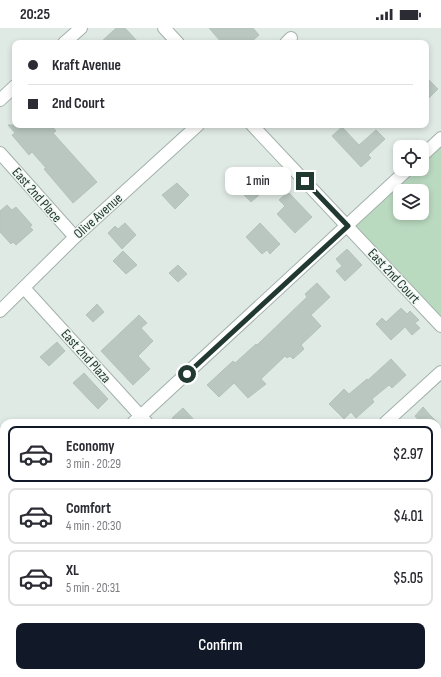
<!DOCTYPE html>
<html lang="en">
<head>
<meta charset="utf-8">
<style>
  body { margin:0; font-family:"Sofia Sans Condensed",sans-serif; background:#f2f2f3; color:#2b2b33; height:100vh; display:flex; flex-direction:column; font-size:15px; white-space:nowrap }
  * { box-sizing:border-box; margin:0 }
  p { font-size:13px; color:#7c7c81 }
  .icon { flex:none; width:22px; height:22px; fill:none; stroke:currentColor; stroke-width:2; stroke-linecap:round; stroke-linejoin:round }
  .map { position:relative; flex:1; overflow:hidden }
  .panel { position:absolute; left:0px; top:391px; width:441px; height:258px; display:flex; flex-direction:column; background:#fff; border-radius:12px 12px 0 0; box-shadow:0 2px 6px #0003 }
  .panel>* { flex:none }
  .guide { position:absolute; left:12px; top:12px; width:417px; height:88px; border-radius:8px; box-shadow:0 2px 6px #0003; display:grid; align-content:center; height:88px; padding:0 16px; background:#fff }
  .tools { position:absolute; left:393px; top:112px; display:grid; gap:8px }
  .tools a { display:grid; place-items:center; width:36px; height:36px; border-radius:8px; background:#fff; box-shadow:0 2px 6px #0003; font-size:20px }
  .end { position:absolute; width:18px; height:18px; margin:-9px; border:5px solid #223931; background:#fff; box-shadow:0 0 0 2px #fff }
  .from { border-radius:50% }
  .bubble { position:absolute; height:28px; border-radius:8px; background:#fff; box-shadow:0 2px 6px #0003; font-size:13px; font-weight:600; line-height:28px; text-align:center }
  .guide b { display:flex; align-items:center; gap:14px; height:38px; font-size:15px }
  .guide b+b { border-top:1px solid #e1e1e2 }
  .guide i { width:10px; height:10px; background:#2b2b33 }
  ul { padding:7px 0 0; list-style:none }
  li { display:flex; align-items:center; gap:12px; height:56px; margin:0 8px 6px; padding:0 8px; border:2px solid #e1e1e2; border-radius:8px }
  li div { flex:1 }
  li b { display:block; font-size:15px }
  li em { font-style:normal; font-weight:600 }
  li.active { border-color:#111827 }
  li>.icon { width:36px; height:36px; stroke-width:1.5 }
  .cta { display:flex; gap:8px; margin-top:auto; padding:8px 16px }
  .cta a { flex:1; height:46px; border-radius:8px; background:#111827; color:#fff; font-size:16px; font-weight:600; line-height:46px; text-align:center }
  .status { display:flex; justify-content:space-between; align-items:center; height:28px; padding:0 20px; background:#fff; direction:ltr }
  .status svg { height:11px; fill:currentColor }
  .map>svg:first-child { display:block }
</style>
</head>
<body>
<div class="status"><b>20:25</b><svg viewBox="0 0 49 12"><path d="M0 12V9h3v3zM5 12V6h3v6zM10 12V3h3v9zM15 12V0h3v12zM26 1h20v11H26zM47 4h2v5h-2z"/></svg></div>
<div class="map">
<svg width="441" height="649" viewBox="0 0 441 649">
  <rect width="100%" height="100%" fill="#e0eae5"/>
  <!-- green -->
  <path fill="#badac0" fill-rule="evenodd" d="M441,118V288L356,198L417,141H422V136ZM400,163H422V185H400Z"/>
  <!-- building -->
  <path fill="#b9c7c0" stroke="#b3c3bb" d="M116,0H125L139,15H100Z
    M209,0H253L259,7L250,15H222Z
    M426,49L438,61L426,73Z
    M8,97H51L56,103L53,105L97,154L73,175L44,141L46,140L32,124L29,127L12,107L15,105Z
    M342,99L359,117L376,102L385,111L368,127L371,130L361,139L332,108Z
    M177,155L189,167L175,181L162,167Z
    M252,160L259,167L251,174L244,167Z
    M288,164L312,189L295,205L277,186L285,178L279,172Z
    M7,177L12,182L16,179L32,197L30,199L33,202L16,217L13,214L11,216L0,204V183Z
    M125,195L136,207L122,221L108,205L115,198L118,201Z
    M260,195L280,216L270,226L267,222L262,226L246,209Z
    M347,221L362,237L345,253L336,243L342,238L336,231Z
    M123,223L137,237L126,246L113,233Z
    M178,237L187,246L178,254L169,245Z
    M317,255L330,269L311,287L321,298L301,317L304,321L293,331L290,328L287,330L285,328L261,351L266,356L248,370L234,355L219,369L207,357L233,333L235,335L256,316L257,317L307,269L305,266Z
    M97,276L104,284L93,294L86,287Z
    M401,280L407,286L410,283L419,292L415,295L420,300L412,307L405,299L391,312L376,296L382,290L386,294Z
    M139,287L147,295L141,300L153,313L138,328L150,341L133,357L101,323Z
    M57,314L65,323L49,338L40,329Z
    M391,331L406,347L392,360L389,357L372,371L374,374L356,390L351,384L344,391L329,376L344,361L349,366L367,351L368,352Z
    M84,345L108,371L98,381L73,355Z
    M423,379L429,386L438,395H421L415,388Z
    M183,380L197,395H176L172,390Z"/>
  <g fill="none" stroke-linecap="round" stroke-linejoin="round">
    <!-- minor casing -->
    <g stroke="#a3b1ab" stroke-width="14">
      <path id="minor" d="M164,0L178,15
        M64,15L81,0
        M286,15L291,10
        M0,72L15,58
        M252,97L441,298
        M0,125L75,209
        M422,128L441,110
        M24,260L147,395
        M0,283L75,209L198,97
        M133,395L408,141
        M385,395L441,344
        M0,518L4,514
        M437,578L441,575
        M0,585L4,589
        M56,645L60,649
        M112,649L117,645
        M360,649L364,645"/>
    </g>
    <!-- minor -->
    <use href="#minor" stroke="#fff" stroke-width="12"/>
  </g>
  <g fill="none" stroke-linecap="round" stroke-linejoin="round">
    <!-- route -->
    <path stroke="#223931" stroke-width="5" d="M187,346L348,198L305,153"/>
  </g>
  <g text-anchor="middle" dominant-baseline="central" stroke-width="3" stroke-linejoin="round" paint-order="stroke">
    <!-- street labels -->
    <g font-size="14" fill="#223931" stroke="#f0f7f3">
      <text transform="translate(37 167) rotate(49)">East 2nd Place</text>
      <text transform="translate(98 188) rotate(-42)">Olive Avenue</text>
      <text transform="translate(394 248) rotate(47)">East 2nd Court</text>
      <text transform="translate(86 328) rotate(48)">East 2nd Plaza</text>
    </g>
  </g>
</svg>
<div class="tools">
<a><svg class="icon" aria-label="locate" viewBox="0 0 24 24"><circle cx="12" cy="12" r="6"/><path d="M12 2v4M12 18v4M2 12h4M18 12h4"/></svg></a>
<a><svg class="icon" aria-label="layers" viewBox="0 0 24 24"><path d="M12 4l9 5-9 5-9-5zM3 14l9 5 9-5"/></svg></a>
</div>
<i class="end from" style="left:187px;top:346px"></i>
<i class="end" style="left:305px;top:153px"></i>
<div class="bubble" style="left:225px;top:139px;width:66px">1 min</div>
<div class="guide">
<b><i class="from"></i>Kraft Avenue</b>
<b><i></i>2nd Court</b>
</div>
<section class="panel">
<ul>
<li class="active"><svg class="icon" aria-label="car" viewBox="0 0 24 24"><path d="M5 17H2v-5l4-1 3-4h7l3 4 3 1v5h-3M9 17h6M6 11h13"/><circle cx="7" cy="17" r="2"/><circle cx="17" cy="17" r="2"/></svg><div><b>Economy</b><p>3 min · 20:29</p></div><em>$2.97</em></li>
<li><svg class="icon" aria-label="car" viewBox="0 0 24 24"><path d="M5 17H2v-5l4-1 3-4h7l3 4 3 1v5h-3M9 17h6M6 11h13"/><circle cx="7" cy="17" r="2"/><circle cx="17" cy="17" r="2"/></svg><div><b>Comfort</b><p>4 min · 20:30</p></div><em>$4.01</em></li>
<li><svg class="icon" aria-label="car" viewBox="0 0 24 24"><path d="M5 17H2v-5l4-1 3-4h7l3 4 3 1v5h-3M9 17h6M6 11h13"/><circle cx="7" cy="17" r="2"/><circle cx="17" cy="17" r="2"/></svg><div><b>XL</b><p>5 min · 20:31</p></div><em>$5.05</em></li>
</ul>
<div class="cta"><a>Confirm</a></div>
</section>
</div>
</body>
</html>
